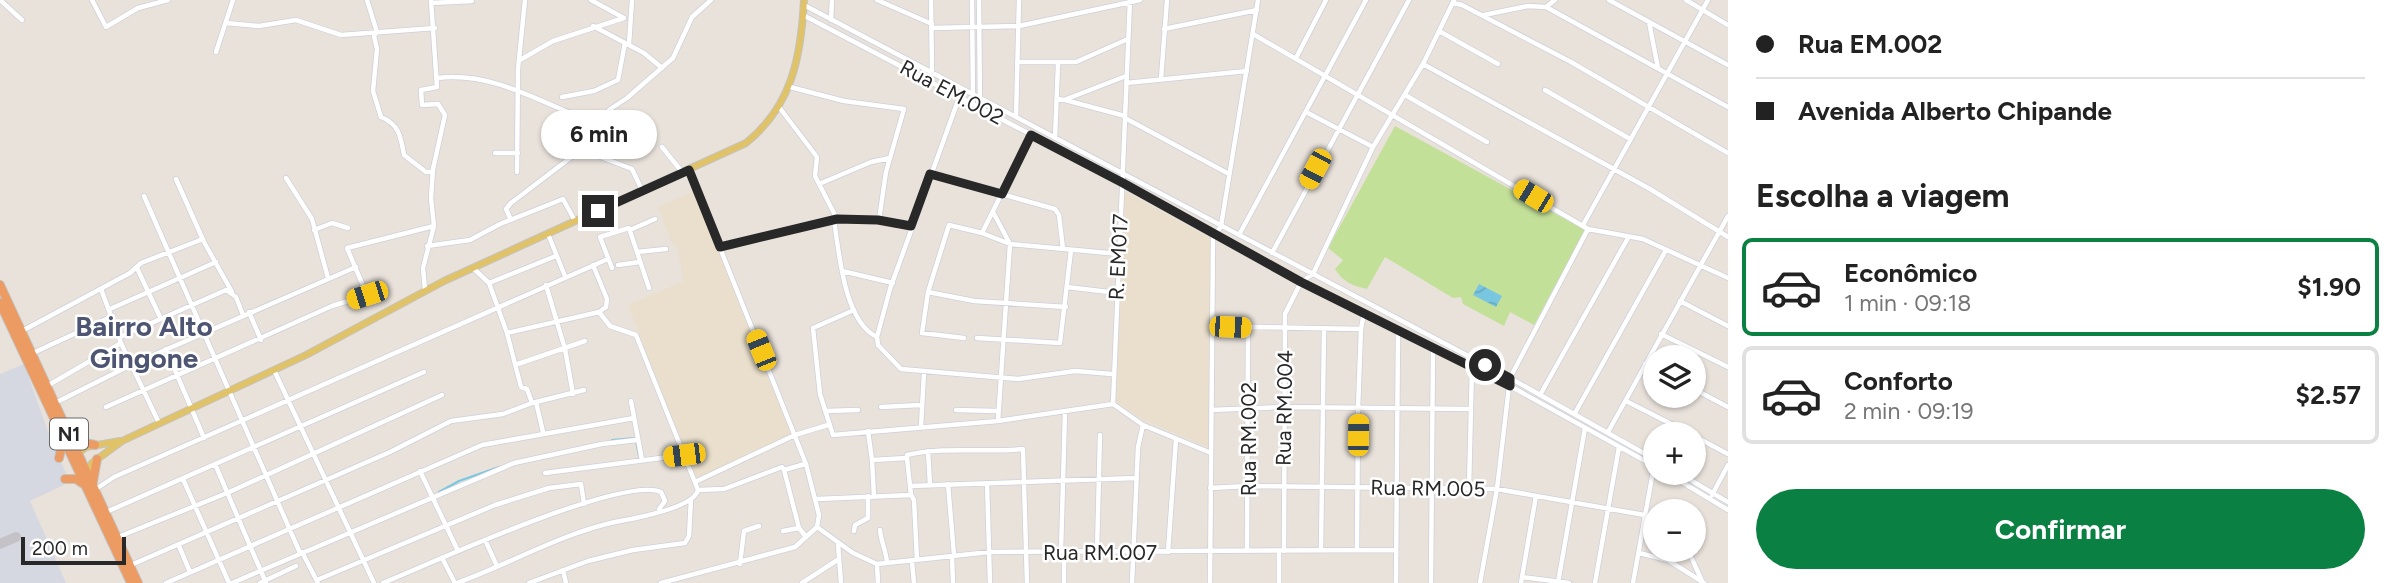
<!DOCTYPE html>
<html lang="pt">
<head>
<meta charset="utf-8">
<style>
  body { margin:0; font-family:Figtree,sans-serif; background:#f2f2f2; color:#222; height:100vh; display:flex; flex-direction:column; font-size:26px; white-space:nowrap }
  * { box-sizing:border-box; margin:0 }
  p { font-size:23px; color:#767676 }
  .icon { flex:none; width:38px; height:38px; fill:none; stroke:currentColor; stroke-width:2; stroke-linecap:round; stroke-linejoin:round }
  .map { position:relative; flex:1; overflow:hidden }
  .sheet { display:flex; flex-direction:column; background:#fff; width:665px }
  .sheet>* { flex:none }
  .guide { display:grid; align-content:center; height:154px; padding:0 28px; background:#fff }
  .controls { position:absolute; left:1643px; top:345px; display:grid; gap:14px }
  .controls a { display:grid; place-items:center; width:63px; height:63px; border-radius:50%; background:#fff; box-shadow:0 2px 5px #0004; font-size:35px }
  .scale { position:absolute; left:21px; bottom:18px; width:105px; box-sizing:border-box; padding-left:7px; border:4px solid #282828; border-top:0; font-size:19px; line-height:24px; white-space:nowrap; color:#282828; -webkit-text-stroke:5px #fff; paint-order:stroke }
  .end { position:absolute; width:32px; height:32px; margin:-16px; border:9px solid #282828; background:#fff; box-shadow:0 0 0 4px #fff }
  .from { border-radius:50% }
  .bubble { position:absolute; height:49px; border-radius:24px; background:#fff; box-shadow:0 2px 5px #0004; font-size:23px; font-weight:700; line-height:49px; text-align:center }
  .car { position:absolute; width:21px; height:42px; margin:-21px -10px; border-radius:9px; box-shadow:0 0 5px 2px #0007; background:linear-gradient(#f5c518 24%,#345 0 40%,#f5c518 0 76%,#345 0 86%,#f5c518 0) }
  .guide b { display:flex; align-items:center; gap:24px; height:66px; font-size:26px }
  .guide b+b { border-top:2px solid #e0e0e0 }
  .guide i { width:18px; height:18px; background:#222 }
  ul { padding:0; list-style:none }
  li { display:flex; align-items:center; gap:21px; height:98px; margin:0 14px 10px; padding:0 14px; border:4px solid #e0e0e0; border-radius:10px }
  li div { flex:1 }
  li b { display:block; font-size:26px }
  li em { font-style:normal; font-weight:700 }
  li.selected { border-color:#0b8043 }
  li>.icon { width:63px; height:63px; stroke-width:1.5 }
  h2 { padding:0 28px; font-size:32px; line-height:84px }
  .cta { display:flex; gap:14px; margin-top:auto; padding:14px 28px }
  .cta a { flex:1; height:80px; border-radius:42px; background:#0b8043; color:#fff; font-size:28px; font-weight:700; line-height:80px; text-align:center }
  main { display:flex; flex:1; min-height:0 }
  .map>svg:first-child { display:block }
</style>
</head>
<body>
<main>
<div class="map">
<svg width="1728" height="583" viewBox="0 0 1728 583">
  <defs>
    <pattern id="water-waves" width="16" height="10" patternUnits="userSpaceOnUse" patternTransform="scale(1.75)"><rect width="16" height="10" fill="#78c6e0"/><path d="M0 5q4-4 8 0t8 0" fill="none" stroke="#68aac0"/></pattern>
  </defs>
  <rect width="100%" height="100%" fill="#e9e2db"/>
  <!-- education -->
  <path fill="#e9dfcc" d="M694,191L791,435L695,479L628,305L684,281L676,243L672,244L658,207Z
    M1124,191L1210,238L1209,448L1144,420L1115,401Z"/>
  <!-- airport -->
  <path fill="#d6d8e1" d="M24,364L50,437L70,482L30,501L66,583H0V374Z"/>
  <!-- pitch -->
  <path fill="#c3e099" d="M1395,126L1585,230L1534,325L1510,312L1504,326L1463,304L1461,297L1453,298L1385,257L1367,289C1353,286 1343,282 1335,269L1343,260L1328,248Z"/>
  <!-- water -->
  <path fill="url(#water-waves)" d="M1479,284L1502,296L1496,307L1473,295Z"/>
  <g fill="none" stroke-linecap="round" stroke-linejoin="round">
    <!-- stream -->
    <path stroke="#78c6e0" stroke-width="2" d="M612,440L635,438
      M636,441L639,456
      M439,492L459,481L499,467"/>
    <!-- taxiway -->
    <path stroke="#c4c2c6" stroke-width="10" d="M0,544L16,537"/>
    <!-- minor casing -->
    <g stroke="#cdd0db" stroke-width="6">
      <path id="minor" d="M0,0L22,20
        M92,0L106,27L138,8L168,0
        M367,0L377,32L374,36L377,49L373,91L381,117C399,124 401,137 404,155L426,172H433
        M591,0L624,18
        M877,0L932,24
        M931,0L932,72
        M972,0L973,102
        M979,0L980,107
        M1130,0L1113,404L1143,425L1211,453
        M1609,0L1728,65
        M1686,0L1728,25
        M431,3L472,1
        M1453,3L1462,5L1571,62L1728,153
        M804,5L1510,378L1656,460
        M1546,7L1555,0
        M803,15L1123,183L1301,282L1510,386L1656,467
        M1484,15L1528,6L1546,7L1728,107
        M831,20L832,0
        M1649,22L1658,68
        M226,23L259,26L296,20L341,35L435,28
        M593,26L644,53L662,68
        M932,28L1019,26L1140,0
        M1164,29L1257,10
        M1439,31L1498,64
        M1253,34L1588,229L1643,239L1728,278
        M629,44L632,0
        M216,52L233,0
        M1296,58L1326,0
        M520,60L553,41L624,18
        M1017,62H1076L1128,39
        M1423,64L1650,189L1728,237
        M438,78C495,71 547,106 599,125
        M1161,79L1167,0
        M1126,83L1247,71
        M790,87L844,101L904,109L886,172L879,220
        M1545,90L1630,139
        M1405,95L1487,142
        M562,97L594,91L618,80L625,43
        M1057,99L1064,100L1126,76
        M1065,100L1125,116
        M779,107L817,157L815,176L837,219
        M1306,112L1373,147
        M1016,117L1019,0
        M1125,118L1229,174
        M1055,138L1058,64
        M662,147L682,172
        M578,152L593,154L632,169L642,190
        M495,153H518
        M517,172L518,69L525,0
        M930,174L1055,209L1059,215L1063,249
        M286,178L312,219L328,278
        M176,179L204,242L232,292
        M819,184L871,162L890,158
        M144,196L300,553
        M993,212L1010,244L998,421
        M511,220L506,209L511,203L578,152L609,110L627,98L673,58L692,17L711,0
        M834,220C839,252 844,322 877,337L878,345L901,369L1018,379L1075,371L1112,374
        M1583,225L1708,0
        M314,230L332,223L348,228
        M630,230L655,219
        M982,233L1031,135
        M548,234L565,276
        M1239,235L1366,0
        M427,246L470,240L500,224L563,199L575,221
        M720,247L837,219L879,220L911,226
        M637,252L666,249
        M1272,253L1409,0
        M593,265L607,299L606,307L599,312
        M618,265L640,262
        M137,268L161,319
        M473,268L489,283L556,256
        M612,268L600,237L629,228L649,288
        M842,271L893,283
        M546,285L565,349L573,394
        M1067,287L1117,293
        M101,289L121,343L159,423
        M425,290L423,268L434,226L431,198L433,169L445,115L438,104L422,105L421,90L437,87L431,0
        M928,292L974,301L1066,307
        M1680,301L1728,326
        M110,309L216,262
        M854,310L813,328L820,394L833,435L998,421L1113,404
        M249,312L261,340
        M1212,326L1361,329
        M22,331L130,273L141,263L203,239
        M507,333L521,387L527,389L532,403L584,390
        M1661,334L1728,367
        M120,337L226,290L236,297L243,315
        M877,337L890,289L960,95
        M964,338L922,333L928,292L949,225L982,233L1010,244L1119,254
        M977,338L1060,343L1071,250
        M166,349L204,438
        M33,353L113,316
        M1645,364L1656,369
        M515,365L585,341
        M274,370L374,583
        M47,386L121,343
        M1694,389L1728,407
        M1540,395L1628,238
        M631,401L642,460
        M1626,401L1691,434
        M536,402L543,432
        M55,403L133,364L356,267
        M106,407L332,306L367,295L347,248L434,226
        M881,407L921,405
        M956,410L997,411
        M1211,410L1285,407L1470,409
        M825,411L858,410
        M1575,413L1666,250
        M921,427L924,372
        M868,431L872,460L907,458V455C947,446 984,453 1023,449L1027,583
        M1608,432L1728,216
        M1694,436L1728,454
        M928,451L930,485
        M907,458L911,495L914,500L917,560
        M872,460L874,496
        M215,464L266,583
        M784,470L799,528L806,537
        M420,471L458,551
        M1665,472L1728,510
        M1677,472L1728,502
        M545,473L684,455
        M183,479L229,583
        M695,482L795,435L828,425
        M987,483L990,583
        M948,484L954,555
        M910,486L1136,478
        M1210,488L1248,486L1497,489L1656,517
        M1469,488L1472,367
        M96,489L114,477L608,259
        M698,490L724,489L782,467L784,470L805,464
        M1712,495L1728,465
        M817,499L911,495
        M104,513L424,372
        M817,527L853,553L877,564L990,552L1395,550
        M880,530C881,542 886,550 887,563
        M783,531L799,528
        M854,531L855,525L868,518V496
        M118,537L227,493L442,395
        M485,540L497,566
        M838,544L841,583
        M179,546L190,572
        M1247,550L1248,327
        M1321,550L1324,329
        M1357,550L1358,409L1361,329L1364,313
        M1688,550L1702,581
        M1061,551L1065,412
        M1097,551L1100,435
        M1279,551V583
        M1284,551L1285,314L1301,282L1313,274L1373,147L1423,64L1454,0
        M302,552L318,583
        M1168,552L1176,439
        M1639,553L1668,560L1704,583
        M952,556L953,583
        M442,558L455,583
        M912,562L914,583
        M740,564L744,531L759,526
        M877,564L878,583
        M131,565L390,452L451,421L503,414L532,403
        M563,570L566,583
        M1522,577L1569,583
        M317,580L495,505L549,488L581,484L584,504
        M166,583L482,445L634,418
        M232,583L514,463L602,444L637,440
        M260,583L296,566
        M383,583C430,564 622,475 661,492L665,501L659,509
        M457,583C507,565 563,533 615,522C632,519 694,508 698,490L636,335L610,326L599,312L507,333L489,283
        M529,583L588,561L633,550L685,543L689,536L691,499
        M661,583L795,547L817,527L819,515L806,464L689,170
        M802,583L839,559
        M1064,583V551
        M1132,583L1138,447L1143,425
        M1210,583L1213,239L1221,226L1258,0
        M1396,583L1398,330
        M1431,583L1433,347
        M1480,583L1497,489L1510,378L1588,229
        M1521,583L1536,496
        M1558,583L1585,428
        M1595,583L1619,447
        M1633,583L1654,466"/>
    </g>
    <!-- major casing -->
    <g stroke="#c3c3c3" stroke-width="8">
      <path id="major" d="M75,456L86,447L120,441
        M87,473L92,463L122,441L306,355L444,281L746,143C792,106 801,57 804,0"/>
    </g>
    <!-- highway casing -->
    <g stroke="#c3c3c3" stroke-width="10">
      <path id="highway" d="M0,285L138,583
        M0,303L131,583
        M69,431L85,443L95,445
        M59,458L63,441
        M65,479H76L82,483
        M92,487L97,459"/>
    </g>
    <!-- minor -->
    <use href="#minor" stroke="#fff" stroke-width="4.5"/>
    <!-- major -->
    <use href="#major" stroke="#e0c368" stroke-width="6"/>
    <!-- highway -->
    <use href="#highway" stroke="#ec9c62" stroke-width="8"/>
  </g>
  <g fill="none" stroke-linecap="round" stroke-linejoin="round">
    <!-- route -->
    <path stroke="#282828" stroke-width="9" d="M598,211L689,170L720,247L837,219L878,220L911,226L930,174L1002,194L1031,135L1123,183L1301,282L1510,386V378L1485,365"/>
  </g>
  <g text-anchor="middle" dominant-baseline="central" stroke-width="5" stroke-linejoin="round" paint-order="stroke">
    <!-- shield labels -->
    <rect fill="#fff" stroke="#686868" stroke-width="2" x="50" y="418.5" width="38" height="31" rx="5"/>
    <g font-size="19" font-weight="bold" fill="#282828">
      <text x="69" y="434">N1</text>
    </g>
    <!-- street labels -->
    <g font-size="21" fill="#282828" stroke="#fff">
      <text transform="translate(952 92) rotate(28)">Rua EM.002</text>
      <text transform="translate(1118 257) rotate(-87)">R. EM017</text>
      <text transform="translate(1284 408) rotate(-89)">Rua RM.004</text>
      <text transform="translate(1248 439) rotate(-90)">Rua RM.002</text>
      <text transform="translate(1428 488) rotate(1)">Rua RM.005</text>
      <text x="1100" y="552">Rua RM.007</text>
    </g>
    <!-- district labels -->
    <g font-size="28" font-weight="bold" fill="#4d5573" stroke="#fff">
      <text x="144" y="326">Bairro Alto<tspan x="144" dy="32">Gingone</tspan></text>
    </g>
  </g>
</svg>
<div class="controls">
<a><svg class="icon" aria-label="layers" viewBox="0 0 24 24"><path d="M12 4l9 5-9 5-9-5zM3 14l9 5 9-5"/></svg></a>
<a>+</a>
<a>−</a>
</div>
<div class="scale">200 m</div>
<i class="end from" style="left:1485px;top:365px"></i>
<i class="end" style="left:598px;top:211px"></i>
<div class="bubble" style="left:541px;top:110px;width:116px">6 min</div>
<i class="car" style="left:1315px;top:169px;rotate:208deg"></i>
<i class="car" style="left:1533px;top:196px;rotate:301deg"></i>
<i class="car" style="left:367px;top:295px;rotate:252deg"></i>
<i class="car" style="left:1230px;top:327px;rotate:92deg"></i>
<i class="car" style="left:761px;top:350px;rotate:338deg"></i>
<i class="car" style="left:1358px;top:435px;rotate:1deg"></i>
<i class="car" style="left:684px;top:455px;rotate:263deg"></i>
</div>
<section class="sheet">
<div class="guide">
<b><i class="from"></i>Rua EM.002</b>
<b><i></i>Avenida Alberto Chipande</b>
</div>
<h2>Escolha a viagem</h2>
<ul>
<li class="selected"><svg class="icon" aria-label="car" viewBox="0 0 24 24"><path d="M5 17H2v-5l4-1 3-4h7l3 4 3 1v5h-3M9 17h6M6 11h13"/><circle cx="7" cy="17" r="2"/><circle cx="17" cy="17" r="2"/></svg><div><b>Econômico</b><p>1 min · 09:18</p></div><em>$1.90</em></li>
<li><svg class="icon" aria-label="car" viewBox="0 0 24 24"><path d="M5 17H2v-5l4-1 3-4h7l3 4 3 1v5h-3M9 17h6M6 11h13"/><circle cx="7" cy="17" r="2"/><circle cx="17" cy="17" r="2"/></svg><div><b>Conforto</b><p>2 min · 09:19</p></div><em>$2.57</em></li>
</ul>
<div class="cta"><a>Confirmar</a></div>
</section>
</main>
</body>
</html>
